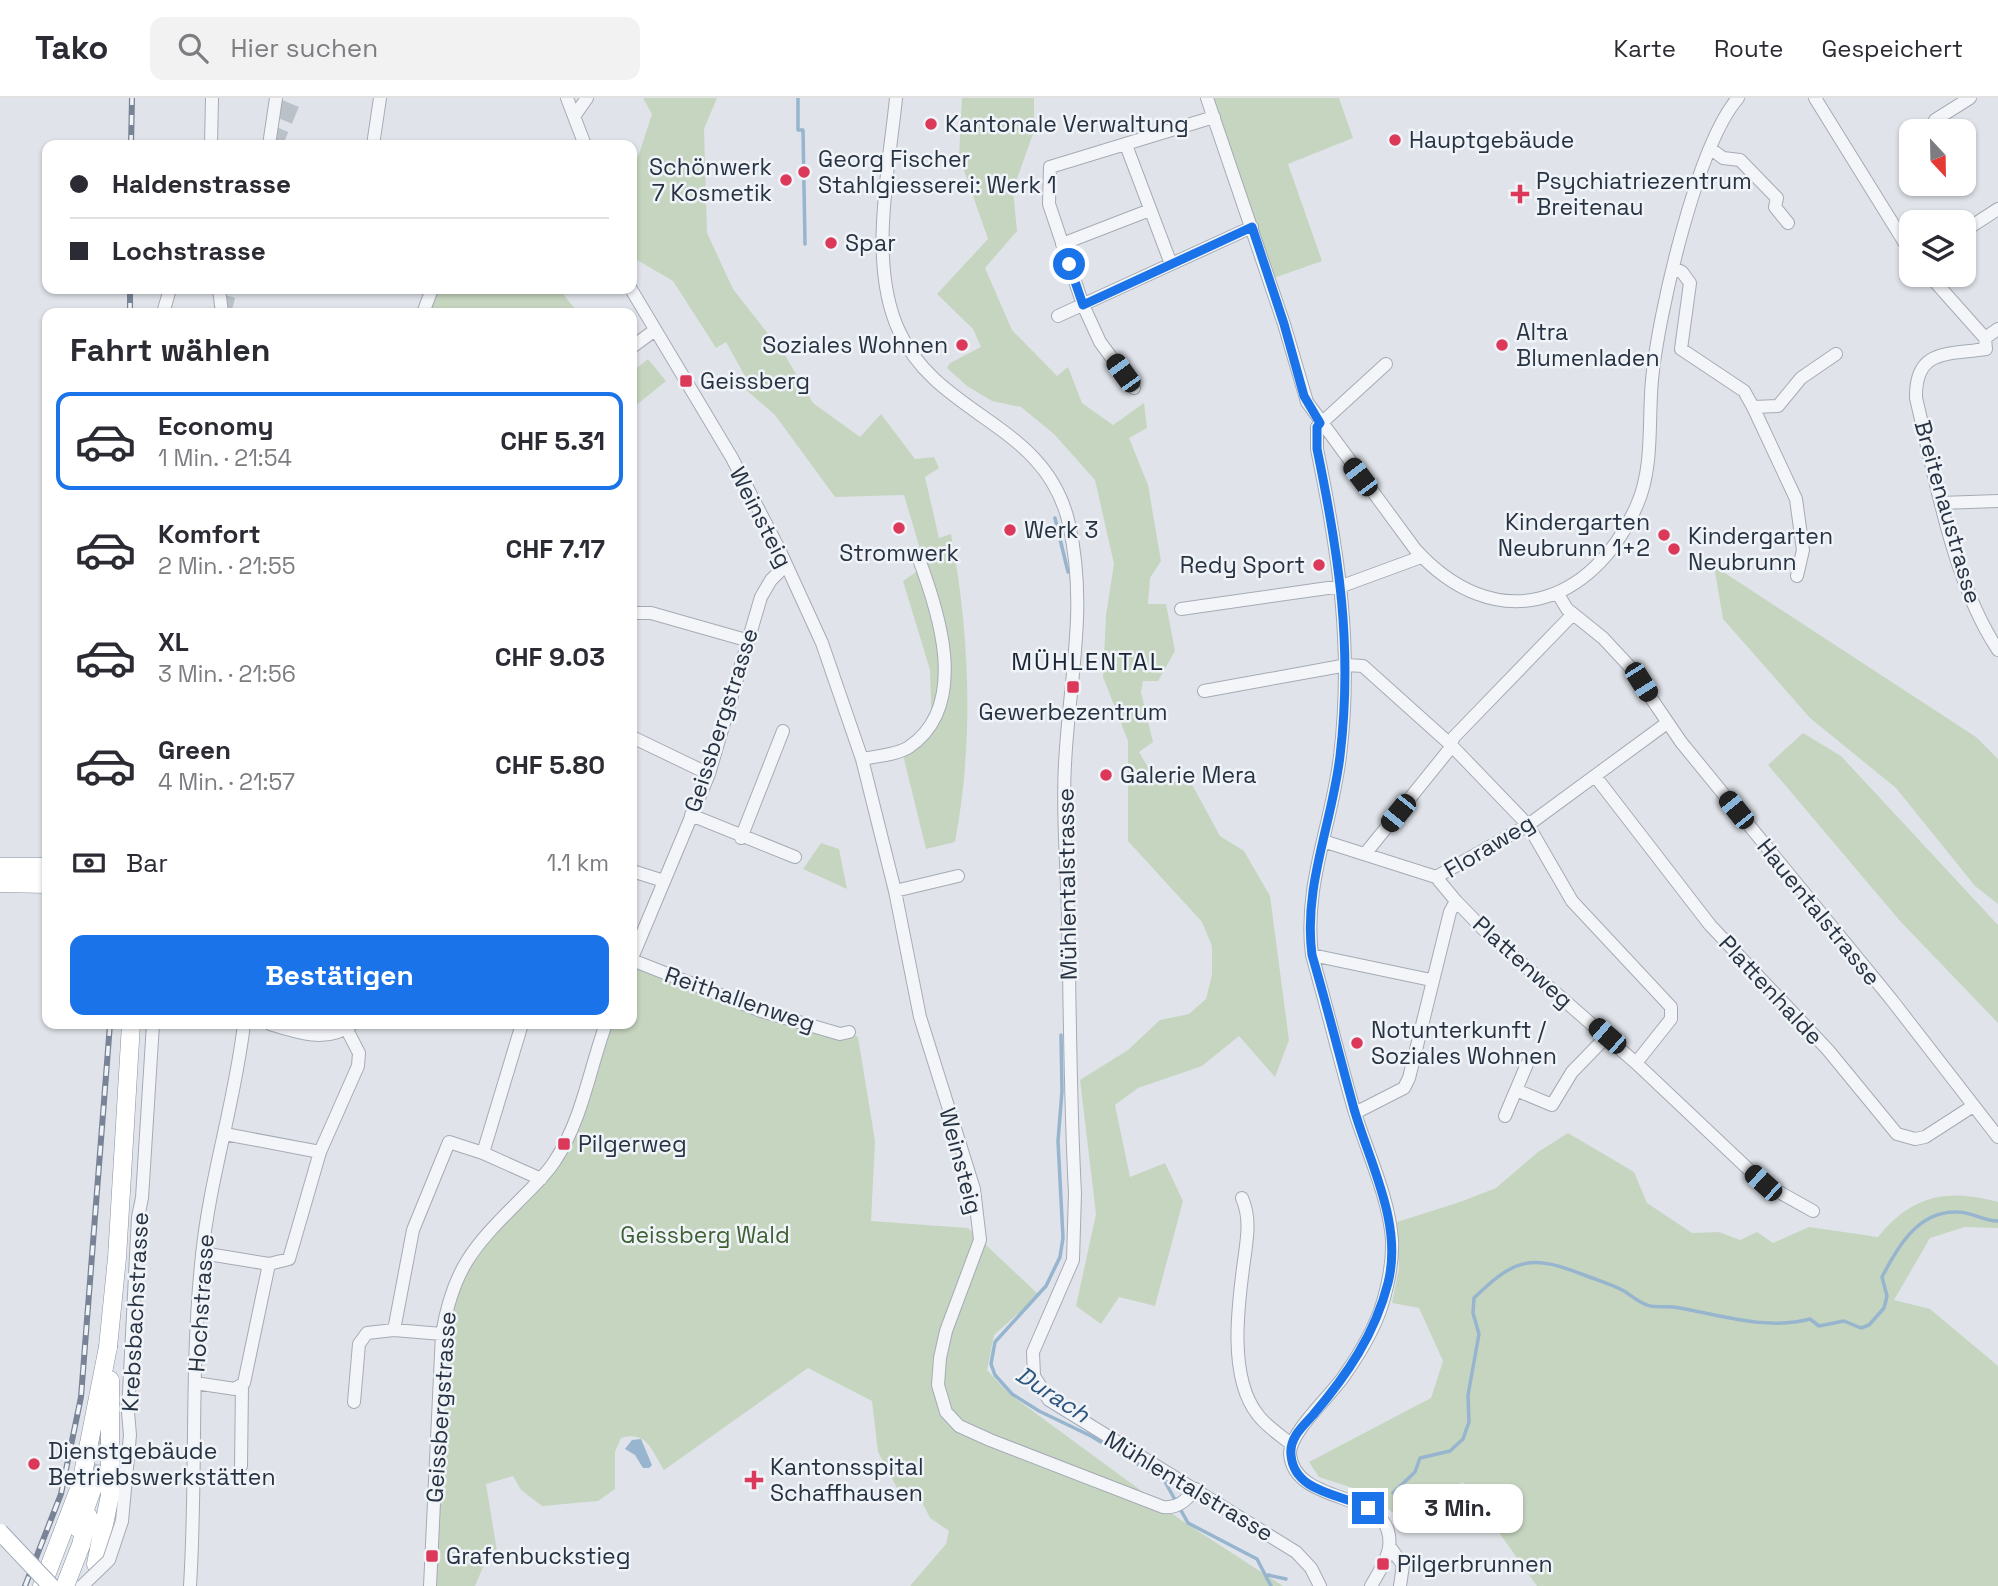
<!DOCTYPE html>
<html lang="de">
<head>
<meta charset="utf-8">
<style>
  body { margin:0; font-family:"Space Grotesk",sans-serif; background:#f2f2f3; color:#2b2b33; height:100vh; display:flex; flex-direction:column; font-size:26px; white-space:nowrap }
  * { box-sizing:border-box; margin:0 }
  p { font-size:23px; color:#7c7c81 }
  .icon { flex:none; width:38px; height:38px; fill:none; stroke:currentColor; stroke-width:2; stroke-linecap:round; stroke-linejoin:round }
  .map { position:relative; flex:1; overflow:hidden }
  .sheet { position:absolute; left:42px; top:210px; width:595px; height:721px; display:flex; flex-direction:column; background:#fff; border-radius:14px; box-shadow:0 2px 5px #0004 }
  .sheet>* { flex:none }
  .guide { position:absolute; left:42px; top:42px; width:595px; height:154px; border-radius:14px; box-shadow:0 2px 5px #0004; display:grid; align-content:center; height:154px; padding:0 28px; background:#fff }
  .needle { width:46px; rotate:158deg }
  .buttons { position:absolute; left:1899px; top:21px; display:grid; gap:14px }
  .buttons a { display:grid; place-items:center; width:77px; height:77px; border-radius:14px; background:#fff; box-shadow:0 2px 5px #0004; font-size:35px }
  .end { position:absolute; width:32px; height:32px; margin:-16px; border:9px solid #1a73e8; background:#fff; box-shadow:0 0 0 4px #fff }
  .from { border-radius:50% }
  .bubble { position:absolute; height:49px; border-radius:14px; background:#fff; box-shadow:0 2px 5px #0004; font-size:23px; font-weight:700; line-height:49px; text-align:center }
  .car { position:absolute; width:21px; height:42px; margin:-21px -10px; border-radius:9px; box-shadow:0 0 5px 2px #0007; background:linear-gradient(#222 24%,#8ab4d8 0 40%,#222 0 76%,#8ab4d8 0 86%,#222 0) }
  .guide b { display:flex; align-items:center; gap:24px; height:66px; font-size:26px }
  .guide b+b { border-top:2px solid #e1e1e2 }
  .guide i { width:18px; height:18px; background:#2b2b33 }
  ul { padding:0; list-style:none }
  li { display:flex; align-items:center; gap:21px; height:98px; margin:0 14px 10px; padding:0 14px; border:4px solid transparent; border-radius:14px }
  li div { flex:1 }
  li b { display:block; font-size:26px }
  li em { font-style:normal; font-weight:700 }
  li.selected { border-color:#1a73e8 }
  li>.icon { width:63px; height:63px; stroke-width:1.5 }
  h2 { padding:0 28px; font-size:32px; line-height:84px }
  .pay { display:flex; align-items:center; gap:18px; height:77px; padding:0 28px; font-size:26px }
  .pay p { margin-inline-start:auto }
  .cta { display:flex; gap:14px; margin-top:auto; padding:14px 28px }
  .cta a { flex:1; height:80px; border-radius:14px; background:#1a73e8; color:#fff; font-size:28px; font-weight:700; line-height:80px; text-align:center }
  header { display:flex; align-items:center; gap:42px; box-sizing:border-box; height:98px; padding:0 35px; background:#fff; border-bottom:2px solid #e1e1e2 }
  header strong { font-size:33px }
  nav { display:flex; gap:38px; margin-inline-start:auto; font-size:24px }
  .search { width:490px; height:63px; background:#f2f2f3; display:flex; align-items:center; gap:18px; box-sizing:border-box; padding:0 24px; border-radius:14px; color:#7c7c81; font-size:26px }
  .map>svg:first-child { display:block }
</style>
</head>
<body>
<header>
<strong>Tako</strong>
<div class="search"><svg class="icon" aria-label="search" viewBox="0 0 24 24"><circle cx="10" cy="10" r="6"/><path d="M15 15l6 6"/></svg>Hier suchen</div>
<nav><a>Karte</a><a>Route</a><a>Gespeichert</a></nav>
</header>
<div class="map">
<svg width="1998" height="1488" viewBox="0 0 1998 1488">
  <rect width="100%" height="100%" fill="#e0e4ea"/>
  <!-- green -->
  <path fill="#c6d5c0" d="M643,0H717L704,31L707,135L733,191L786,259L813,305L860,339L881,316L915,361L934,359L939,370L925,379L939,440L951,436C970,537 974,643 955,744L926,751L903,657L932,635L930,572L903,483L925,468L904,397L835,399L775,317L745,291L746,280L726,244L716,250L673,183L632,159V77L652,16Z
    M962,0H1034V33L1013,92L1017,133L985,170L1012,232L1057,278L1068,269L1082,305L1113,327L1144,305L1147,330L1129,340L1148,387L1161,463L1150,480L1148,506H1166L1175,553L1158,583H1143L1141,594L1153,644L1139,654C1157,683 1153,690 1189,681L1220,738L1244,753L1270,798L1289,942L1275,979L1239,938L1202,968L1138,990L1115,1007L1130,1079L1165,1065L1183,1103L1155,1208L1119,1199L1101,1226L1076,1208L1096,1116L1080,982L1128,952L1160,922L1189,916L1206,901L1212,877V848L1202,824L1128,743V643L1103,579L1106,517L1114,466L1095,382L1054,336L1021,309L992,303L967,288L947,270L950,265L981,249L973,231L937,196L988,141L959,58Z
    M1214,0H1339L1353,40L1288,66L1322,163L1274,180Z
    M435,191H563V196L576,212L571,215H427Z
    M648,261L666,283L634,309L632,274Z
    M1714,468L1976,639L1998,661V806L1975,788L1896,690L1810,620L1723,521Z
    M1803,635L1841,658L1998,827V925L1900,823L1768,667Z
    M821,745L839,751L847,791L803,771Z
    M632,862L761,913L849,934L858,939L875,1043L871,1123L968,1130L1039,1197L994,1237L987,1272L1008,1295L1181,1422L1283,1488H910L946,1446L949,1433L930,1420L922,1404L897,1390L878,1354L872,1303L808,1270L664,1372C652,1353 647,1332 621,1340L615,1354V1391L598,1403L542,1408L521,1392L513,1378L486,1386L497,1453L486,1462L475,1488H430L442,1236L460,1172L556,1062L606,926H632Z
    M1568,1035L1634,1074L1647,1105L1692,1135L1719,1134L1740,1142L1757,1134L1773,1145L1809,1129L1878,1139C1912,1097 1947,1090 1998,1104V1130L1965,1129L1930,1140L1894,1202L1930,1211L1998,1268V1488H1537L1463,1384L1396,1417L1365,1394L1319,1379L1309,1364L1431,1300L1443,1263L1419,1210L1392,1205L1399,1170L1397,1124L1460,1104L1496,1090L1538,1054Z"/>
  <!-- water -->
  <path fill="#97b5ce" d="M641,1341L652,1367L649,1370H643L635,1357L625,1351L632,1342Z"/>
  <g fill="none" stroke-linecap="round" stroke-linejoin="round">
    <!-- stream -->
    <path stroke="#97b5ce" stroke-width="3.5" d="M798,0V32H803L805,146
      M1055,420L1068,474
      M1061,937L1062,993L1058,1043L1063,1140L1060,1159L1046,1188L995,1244L991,1266L995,1277L1012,1296L1039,1313L1091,1338L1164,1382L1188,1425L1257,1461L1271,1488
      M1393,1395L1415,1374L1420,1360L1450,1353L1463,1341L1469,1324L1468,1297L1479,1236L1473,1215L1474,1200C1515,1160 1531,1156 1584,1177C1597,1182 1611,1186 1624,1193C1631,1197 1638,1204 1647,1207C1654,1210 1665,1208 1673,1209C1719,1216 1765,1233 1810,1221L1819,1228L1844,1223L1861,1230L1869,1227L1884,1210L1887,1198L1882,1179C1897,1150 1917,1114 1955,1114C1971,1113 1983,1123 1998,1123
      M1268,1477L1286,1481"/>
    <!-- highway-tunnel -->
    <path stroke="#bbc1c9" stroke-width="18" stroke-dasharray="18 9" stroke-linecap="butt" d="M273,47L293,0
      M222,215L228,191
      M95,1384L105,1334"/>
    <!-- minor casing -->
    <g stroke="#a5abb5" stroke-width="14">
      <path id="minor" d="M567,0L585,47
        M896,0C889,71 868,166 899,233C939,320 1046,324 1069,426C1088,510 1069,583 1065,666C1062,716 1067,768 1068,819C1070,911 1070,1003 1075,1095L1073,1162L1033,1254L1034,1278L1049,1302L1296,1454L1311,1470L1320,1488
        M1207,0L1284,226L1307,304L1415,451C1494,539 1592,510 1637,407C1654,368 1648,323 1652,282C1658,217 1697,47 1738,0
        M1815,0L1911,155
        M575,17L587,0
        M1935,22L1970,0
        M211,47L212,0
        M269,47L276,0
        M373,47L380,0
        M1126,47L1171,166
        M1711,51L1723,60L1740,62L1777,100L1775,109L1788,125
        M1964,133L1998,111
        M1062,146L1150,112
        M1674,170L1682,174L1690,185L1681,251L1744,293L1753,309L1796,401L1803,452L1797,478
        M1929,177L1985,240L1986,251C1948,257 1915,250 1916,300C1935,379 1953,485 1998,552
        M219,191L222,215
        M631,191L732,360L779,451L822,545L862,661L895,793L920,919L974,1091L980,1142L946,1233L940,1260L938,1287L946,1314L959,1328L990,1342L1163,1409C1178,1411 1186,1402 1196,1391
        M163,215L170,191
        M423,215L432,191
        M1058,218L1252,129
        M1985,240L1998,231
        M632,249L655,232
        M1134,290L1100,244L1083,207L1049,106L1050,69L1214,19
        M1753,309L1778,308L1801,280L1836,256
        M1941,405L1998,403
        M1558,496L1567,511L1603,540L1630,569L1681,644L1891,901L1998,1039
        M1181,511L1342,488L1421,459
        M632,515H651L746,542
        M1204,593L1347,567L1363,568L1451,647L1528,727L1572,803L1671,909V921L1636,965
        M632,639L709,676
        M862,661C876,658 897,657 909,649C971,607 938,511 917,456
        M1595,678L1710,827L1828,952L1897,1036L1915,1041L1925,1039L1973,1008
        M691,717L795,759
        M741,740L783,633
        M1323,743L1436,779
        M1365,756L1448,653L1454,639L1573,516
        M632,773L664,783
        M895,793L958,778
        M1456,803L1486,834L1636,965L1763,1085L1813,1113
        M1312,857L1431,882
        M632,860L709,676L761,499L771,482L786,467
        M632,862L761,913L840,936L849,934
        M270,926C297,934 327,946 352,926
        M1516,992L1552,1007L1572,974L1607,938
        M1355,1015L1404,990L1409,980L1450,814L1456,803L1436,779L1528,727L1667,625
        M1505,1018L1527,966
        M225,1036L320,1054
        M483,1055L522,926
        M1242,1100C1251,1120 1247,1141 1244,1163C1238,1207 1228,1280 1258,1317C1266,1328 1280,1337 1291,1346
        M269,1166L289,1161L320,1054L358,968L359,955L346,930
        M394,1232L413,1132L449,1044L483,1055L541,1081
        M195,1285L235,1291L244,1285L269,1166L202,1155
        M354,1304L359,1246L367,1235L394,1232L442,1236
        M241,1368L242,1288
        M122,1423L130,1337L128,1314L138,1119L142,1100L153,926
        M1390,1449L1403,1467L1400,1488
        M190,1488C197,1378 190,1267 202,1157C210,1079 235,1004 244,926
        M430,1488L442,1236C453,1172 472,1150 517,1105C530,1091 546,1078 556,1061C582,1022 590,969 606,926
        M1371,1488C1377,1477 1387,1463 1389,1450C1397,1389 1295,1411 1290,1356C1289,1334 1334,1295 1346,1275C1360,1255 1373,1233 1381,1210C1388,1188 1393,1166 1392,1142C1389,1100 1368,1056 1355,1015C1340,963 1327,910 1312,857C1303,788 1332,726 1340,658C1353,550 1339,457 1317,351V329L1386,266"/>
    </g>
    <!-- highway casing -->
    <g stroke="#8692a2" stroke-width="19">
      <path id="highway" d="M0,769H47
        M0,785L47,786
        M78,1430L95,1384
        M96,1466L110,1397V1282
        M42,1488L81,1386L108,1249
        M65,1488L81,1447L88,1418"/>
    </g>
    <!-- minor -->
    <use href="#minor" stroke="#f3f5f8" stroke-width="12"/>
    <!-- highway -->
    <use href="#highway" stroke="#fff" stroke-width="18"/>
    <!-- rail casing -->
    <g stroke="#788496" stroke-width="6">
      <path id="rail" d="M131,47L132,0
        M130,215V191
        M25,1488L61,1396L81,1299L110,926"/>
    </g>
    <!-- rail -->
    <use href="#rail" stroke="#f0f3f7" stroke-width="3.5" stroke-dasharray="10" stroke-linecap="butt"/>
    <!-- minor-bridge casing -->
    <g stroke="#a5abb5" stroke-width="14" stroke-linecap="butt">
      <path id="minor-bridge" d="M82,1488L109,1462L122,1423"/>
    </g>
    <!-- major-bridge casing -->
    <g stroke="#9ea9b7" stroke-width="18" stroke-linecap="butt">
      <path id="major-bridge" d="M0,1434L51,1488"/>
    </g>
    <!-- highway-bridge casing -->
    <g stroke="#8692a2" stroke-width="19" stroke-linecap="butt">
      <path id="highway-bridge" d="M108,1249L117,1160L131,926"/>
    </g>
    <!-- minor-bridge -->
    <use href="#minor-bridge" stroke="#f3f5f8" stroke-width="12"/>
    <!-- major-bridge -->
    <use href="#major-bridge" stroke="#fff" stroke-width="16"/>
    <!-- highway-bridge -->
    <use href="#highway-bridge" stroke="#fff" stroke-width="18"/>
  </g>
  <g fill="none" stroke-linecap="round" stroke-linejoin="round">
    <!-- route -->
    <path stroke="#1a73e8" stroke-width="9" d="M1069,166L1083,207L1252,129L1284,226L1304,298L1320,325L1317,329V351C1339,457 1353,550 1340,658C1332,726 1303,788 1312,857C1327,908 1340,960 1354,1011C1370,1066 1403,1126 1388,1185C1375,1236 1347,1277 1313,1317C1303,1328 1289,1340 1291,1357C1294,1395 1342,1396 1368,1410"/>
  </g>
  <!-- markers -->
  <g fill="#dc395a" stroke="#f0f3f7" stroke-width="2.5">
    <circle cx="931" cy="26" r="7"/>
    <circle cx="1395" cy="42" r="7"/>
    <circle cx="804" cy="74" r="7"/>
    <circle cx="786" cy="82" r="7"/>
    <path d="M1516.5 85.5h7v7h7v7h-7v7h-7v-7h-7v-7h7z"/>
    <circle cx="831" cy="145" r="7"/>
    <circle cx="962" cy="247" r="7"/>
    <circle cx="1502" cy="247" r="7"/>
    <rect x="679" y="276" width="14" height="14" rx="3.5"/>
    <circle cx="899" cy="430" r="7"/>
    <circle cx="1010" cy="432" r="7"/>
    <circle cx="1664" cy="437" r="7"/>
    <circle cx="1674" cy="451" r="7"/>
    <circle cx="1319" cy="467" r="7"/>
    <rect x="1066" y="582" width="14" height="14" rx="3.5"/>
    <circle cx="1106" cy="677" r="7"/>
    <circle cx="1357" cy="945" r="7"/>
    <rect x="557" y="1039" width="14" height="14" rx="3.5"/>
    <circle cx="34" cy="1366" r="7"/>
    <path d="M750.5 1371.5h7v7h7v7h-7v7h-7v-7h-7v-7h7z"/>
    <rect x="425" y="1451" width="14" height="14" rx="3.5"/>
    <rect x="1376" y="1459" width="14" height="14" rx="3.5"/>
  </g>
  <g text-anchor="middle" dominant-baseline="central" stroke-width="5" stroke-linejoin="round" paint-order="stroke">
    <!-- poi labels -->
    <g font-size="23" fill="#273343" stroke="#f0f3f7" text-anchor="start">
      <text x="945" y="26">Kantonale Verwaltung</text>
      <text x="1409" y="42">Hauptgebäude</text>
      <text x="818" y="61">Georg Fischer<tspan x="818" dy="26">Stahlgiesserei: Werk 1</tspan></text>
      <text x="772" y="69" text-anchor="end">Schönwerk<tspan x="772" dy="26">7 Kosmetik</tspan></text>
      <text x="1536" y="83">Psychiatriezentrum<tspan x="1536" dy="26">Breitenau</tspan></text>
      <text x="845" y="145">Spar</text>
      <text x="1516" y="234">Altra<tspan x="1516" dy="26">Blumenladen</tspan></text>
      <text x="948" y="247" text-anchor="end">Soziales Wohnen</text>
      <text x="700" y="283">Geissberg</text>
      <text x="1650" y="424" text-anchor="end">Kindergarten<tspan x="1650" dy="26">Neubrunn 1+2</tspan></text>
      <text x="1024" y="432">Werk 3</text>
      <text x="1688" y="438">Kindergarten<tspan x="1688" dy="26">Neubrunn</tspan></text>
      <text x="899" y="455" text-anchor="middle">Stromwerk</text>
      <text x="1305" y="467" text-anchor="end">Redy Sport</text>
      <text x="1073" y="614" text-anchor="middle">Gewerbezentrum</text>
      <text x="1120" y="677">Galerie Mera</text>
      <text x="1371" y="932">Notunterkunft /<tspan x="1371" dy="26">Soziales Wohnen</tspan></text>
      <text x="578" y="1046">Pilgerweg</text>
      <text x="48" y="1353">Dienstgebäude<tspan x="48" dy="26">Betriebswerkstätten</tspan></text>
      <text x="770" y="1369">Kantonsspital<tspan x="770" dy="26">Schaffhausen</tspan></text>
      <text x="446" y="1458">Grafenbuckstieg</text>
      <text x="1397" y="1466">Pilgerbrunnen</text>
    </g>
    <!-- street labels -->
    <g font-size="23" fill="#273343" stroke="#f0f3f7">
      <text transform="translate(1948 414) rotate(74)">Breitenaustrasse</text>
      <text transform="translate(761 419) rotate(63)">Weinsteig</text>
      <text transform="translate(721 622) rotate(-72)">Geissbergstrasse</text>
      <text transform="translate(1489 748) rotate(-31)">Floraweg</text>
      <text transform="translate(1067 786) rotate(-91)">Mühlentalstrasse</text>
      <text transform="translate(1819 814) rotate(51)">Hauentalstrasse</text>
      <text transform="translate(1523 864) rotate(42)">Plattenweg</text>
      <text transform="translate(1771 892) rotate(47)">Plattenhalde</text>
      <text transform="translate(740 901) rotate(19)">Reithallenweg</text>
      <text transform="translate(961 1063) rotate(75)">Weinsteig</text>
      <text transform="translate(201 1205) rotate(-86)">Hochstrasse</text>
      <text transform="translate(135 1214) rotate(-87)">Krebsbachstrasse</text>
      <text transform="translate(441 1309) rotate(-86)">Geissbergstrasse</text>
      <text transform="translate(1189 1388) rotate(31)">Mühlentalstrasse</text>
    </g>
    <!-- park labels -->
    <g font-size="23" fill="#3e6133" stroke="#f0f3f7">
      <text x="705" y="1137">Geissberg Wald</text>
    </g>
    <!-- neighbourhood labels -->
    <g font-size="24" letter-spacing="2" fill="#192434" stroke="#f0f3f7">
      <text x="1088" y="563">MÜHLENTAL</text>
    </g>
    <!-- water labels -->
    <g font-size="24" font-style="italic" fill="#2d547c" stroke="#f0f3f7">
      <text transform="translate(1053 1296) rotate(33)">Durach</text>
    </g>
  </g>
</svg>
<div class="buttons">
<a><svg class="needle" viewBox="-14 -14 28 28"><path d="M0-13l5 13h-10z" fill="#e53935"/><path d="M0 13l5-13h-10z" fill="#7c7c81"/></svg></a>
<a><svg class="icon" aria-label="layers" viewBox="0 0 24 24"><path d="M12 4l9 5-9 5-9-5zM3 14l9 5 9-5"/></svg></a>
</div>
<i class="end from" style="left:1069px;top:166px"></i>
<i class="end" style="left:1368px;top:1410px"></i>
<div class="bubble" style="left:1393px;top:1386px;width:130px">3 Min.</div>
<i class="car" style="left:1123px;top:275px;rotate:324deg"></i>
<i class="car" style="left:1360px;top:379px;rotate:323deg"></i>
<i class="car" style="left:1641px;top:584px;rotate:148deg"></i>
<i class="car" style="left:1736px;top:712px;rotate:321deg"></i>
<i class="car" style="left:1398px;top:715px;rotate:219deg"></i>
<i class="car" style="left:1607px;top:938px;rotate:311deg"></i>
<i class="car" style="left:1763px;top:1085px;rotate:312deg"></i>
<div class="guide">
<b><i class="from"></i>Haldenstrasse</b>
<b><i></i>Lochstrasse</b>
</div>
<section class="sheet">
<h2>Fahrt wählen</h2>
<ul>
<li class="selected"><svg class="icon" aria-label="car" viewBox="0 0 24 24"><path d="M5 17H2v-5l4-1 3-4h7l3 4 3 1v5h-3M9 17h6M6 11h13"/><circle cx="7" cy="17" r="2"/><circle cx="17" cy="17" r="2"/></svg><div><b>Economy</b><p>1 Min. · 21:54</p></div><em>CHF 5.31</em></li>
<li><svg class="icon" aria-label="car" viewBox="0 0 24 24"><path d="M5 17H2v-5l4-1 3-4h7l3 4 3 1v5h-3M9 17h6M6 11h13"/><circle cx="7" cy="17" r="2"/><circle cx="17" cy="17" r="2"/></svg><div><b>Komfort</b><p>2 Min. · 21:55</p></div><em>CHF 7.17</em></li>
<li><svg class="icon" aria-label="car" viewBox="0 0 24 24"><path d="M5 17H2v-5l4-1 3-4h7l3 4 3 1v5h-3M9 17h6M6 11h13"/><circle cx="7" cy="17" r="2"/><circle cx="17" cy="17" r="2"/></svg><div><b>XL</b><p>3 Min. · 21:56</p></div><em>CHF 9.03</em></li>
<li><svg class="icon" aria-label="car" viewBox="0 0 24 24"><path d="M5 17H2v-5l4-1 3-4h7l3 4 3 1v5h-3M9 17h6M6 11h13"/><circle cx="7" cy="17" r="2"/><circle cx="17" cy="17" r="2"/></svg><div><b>Green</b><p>4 Min. · 21:57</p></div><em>CHF 5.80</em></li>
</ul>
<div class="pay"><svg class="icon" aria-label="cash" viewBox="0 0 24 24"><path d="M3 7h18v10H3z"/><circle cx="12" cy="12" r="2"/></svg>Bar<p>1.1 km</p></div>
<div class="cta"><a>Bestätigen</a></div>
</section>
</div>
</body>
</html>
